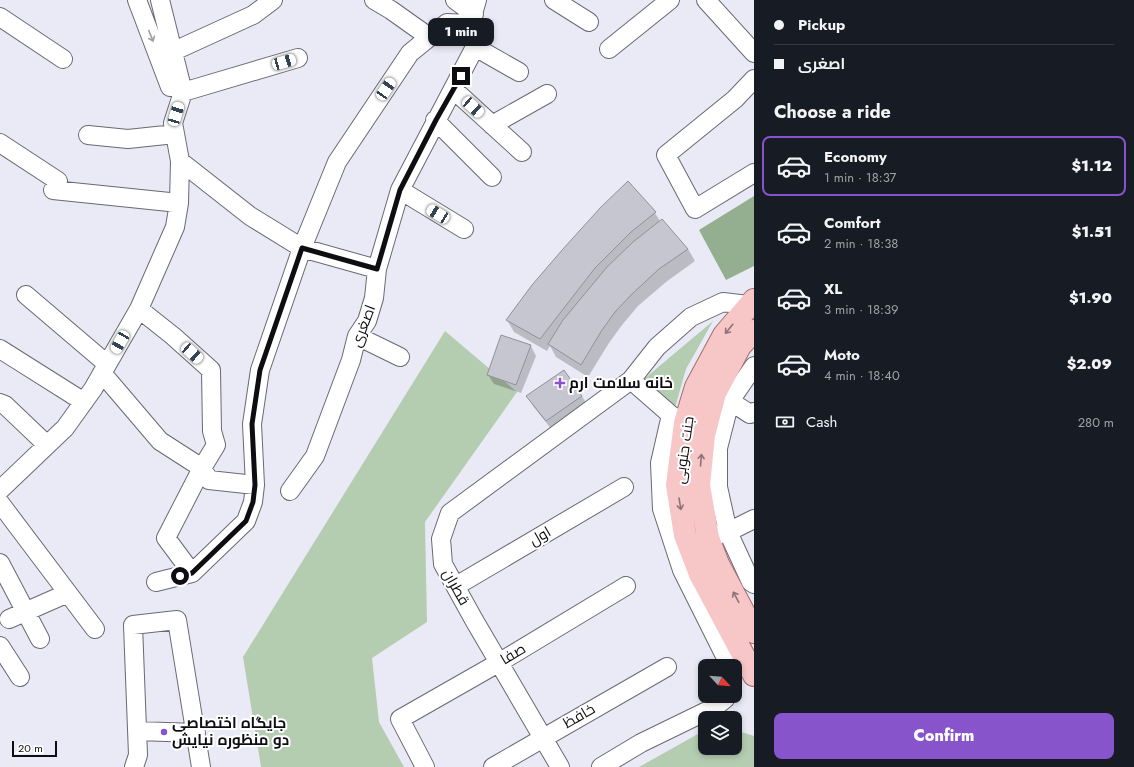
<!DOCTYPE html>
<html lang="en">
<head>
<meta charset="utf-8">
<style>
  body { margin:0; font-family:Jost,Cairo,sans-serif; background:#242831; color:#f1f3f6; height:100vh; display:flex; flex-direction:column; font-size:15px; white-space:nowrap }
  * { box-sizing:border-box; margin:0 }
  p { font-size:13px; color:#9ea1a6 }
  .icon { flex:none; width:22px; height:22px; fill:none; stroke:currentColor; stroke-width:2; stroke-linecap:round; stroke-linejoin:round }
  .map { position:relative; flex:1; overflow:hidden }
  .panel { display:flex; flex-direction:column; background:#171b24; width:380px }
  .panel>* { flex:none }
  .hud { display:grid; align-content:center; height:88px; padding:0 20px; background:#171b24 }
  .needle { width:26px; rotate:116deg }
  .controls { position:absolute; left:698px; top:659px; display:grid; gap:8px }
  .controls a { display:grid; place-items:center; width:44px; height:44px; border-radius:8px; background:#171b24; box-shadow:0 2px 6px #0003; font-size:20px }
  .scale { position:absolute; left:12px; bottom:10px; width:45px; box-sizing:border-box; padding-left:4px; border:2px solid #0e0e12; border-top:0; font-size:11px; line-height:14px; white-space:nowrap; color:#0e0e12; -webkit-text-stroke:3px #fff; paint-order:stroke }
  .end { position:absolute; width:18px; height:18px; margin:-9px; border:5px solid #0e0e12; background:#fff; box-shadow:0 0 0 2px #fff }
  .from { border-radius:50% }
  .bubble { position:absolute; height:28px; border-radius:8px; background:#171b24; box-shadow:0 2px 6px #0003; font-size:13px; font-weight:800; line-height:28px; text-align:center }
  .car { position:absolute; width:12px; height:24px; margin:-12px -6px; border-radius:5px; box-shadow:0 0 3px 1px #0007; background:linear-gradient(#fff 24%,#345 0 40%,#fff 0 76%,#345 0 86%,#fff 0) }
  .hud b { display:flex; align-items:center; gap:14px; height:38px; font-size:15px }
  .hud b+b { border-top:1px solid #363941 }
  .hud i { width:10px; height:10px; background:#f1f3f6 }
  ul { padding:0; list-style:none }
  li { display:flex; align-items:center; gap:12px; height:60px; margin:0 8px 6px; padding:0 12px; border:2px solid transparent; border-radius:8px }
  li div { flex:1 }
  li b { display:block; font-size:15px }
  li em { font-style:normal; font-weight:800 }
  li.selected { border-color:#8854cc }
  li>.icon { width:36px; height:36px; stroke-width:1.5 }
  h2 { padding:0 20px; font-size:18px; line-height:48px }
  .pay { display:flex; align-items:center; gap:10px; height:44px; padding:0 20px; font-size:15px }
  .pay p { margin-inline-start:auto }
  .action { display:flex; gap:8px; margin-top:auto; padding:8px 20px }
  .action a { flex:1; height:46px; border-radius:8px; background:#8854cc; color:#fff; font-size:16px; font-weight:800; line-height:46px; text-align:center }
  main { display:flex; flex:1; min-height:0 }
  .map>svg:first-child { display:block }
</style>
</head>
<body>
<main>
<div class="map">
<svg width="754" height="767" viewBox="0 0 754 767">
  <rect width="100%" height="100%" fill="#eaeaf6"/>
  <!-- green -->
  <path fill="#b4cdb1" d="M713,321L686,369L674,411L644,379Z
    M445,331L517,392L425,522L427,622L372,658L379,722L404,767H261L243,657Z
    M705,730V748H735V730L754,736V767H639Z"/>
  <!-- forest -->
  <path fill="#93af8f" d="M754,196V266L726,280L699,230Z"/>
  <!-- shadow -->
  <path fill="#0003" d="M628,182L655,213L660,221L688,249L695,261L666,282L638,306L622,325L609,343L588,377L556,357L550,346L547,351L514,332L507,320Z
    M502,337L531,346L536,356L521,393L494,384L488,375Z
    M582,396L587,405L552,430L533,406L528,397Z"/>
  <!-- building -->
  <path fill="#c6c6d1" stroke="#91919c" d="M628,181L656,212L631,232L595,268L540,339L506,320L532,285L563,249L601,207Z
    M662,219L688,249L659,269L632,294L615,312L602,330L581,365L548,344L563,320L607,267L633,242Z
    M501,335L531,345L516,385L487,375Z
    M564,370L582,396L546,421L526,396Z"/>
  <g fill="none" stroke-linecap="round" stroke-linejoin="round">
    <!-- minor casing -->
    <g stroke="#696973" stroke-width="20">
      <path id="minor" d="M137,0L170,87
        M374,0L391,10L429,37
        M455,0L474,14
        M554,0L589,22
        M706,0L754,53
        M0,17L63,59
        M475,47L519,72
        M609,49L670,0
        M172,52L253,15L273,0
        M754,79L735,99L666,155L695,209L754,173
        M454,90L522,152
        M183,92L298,58
        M435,120L492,177
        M492,125L547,94
        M88,135L128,139L175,134
        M0,143L58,181
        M180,161L250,216L302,248L377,269
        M53,190L179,203
        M400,190L464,229
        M26,295L107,364
        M139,309L173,336L211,370L212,431L216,445L202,468L166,538L192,573
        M357,336L400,357
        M0,349L84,402
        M754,366L730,401L718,448V487L728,532L751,582L754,584
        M102,373L160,441L202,468L209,480L255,485
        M721,396L730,401L750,414L754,412
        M0,403L5,405L47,445
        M671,415L660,463L662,509L682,570L730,666
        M681,421L671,415L631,380L657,347L691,317L723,302L748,305
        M0,490L65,428L93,389L139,309L175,227L179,203L180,161L173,123L183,92L160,0
        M290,491L315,456L351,360L357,336L367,321L374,298L377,269L400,190L475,47L470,24L477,0
        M0,503L95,629
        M716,535L728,532L754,519
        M0,563L40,639
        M156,582L192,573L246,521L253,502L255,485L252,424L260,370L302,248L337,162L410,53L447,23L470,24
        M456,586L624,487
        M9,619L68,593
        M0,646L20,677
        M137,731L196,733
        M134,767L138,755L133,625L177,620L201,767
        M425,767L400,719L500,662L626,586
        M493,767L667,667
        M560,767L474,620L443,564L441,539L450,513L631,380
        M601,767L641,743L715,707L725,699V696"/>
    </g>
    <!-- major casing -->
    <g stroke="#a26d6f" stroke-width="24">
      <path id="major" d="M754,300L724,335L696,387L685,423L677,485L685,535L700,574L754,675
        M754,331L740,346L715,393L704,435L699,485L708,538L718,564L754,632"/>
    </g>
    <!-- minor -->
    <use href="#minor" stroke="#fff" stroke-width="18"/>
    <!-- major -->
    <use href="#major" stroke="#f7c6c7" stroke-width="22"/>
  </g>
  <!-- one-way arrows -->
  <defs><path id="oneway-shaft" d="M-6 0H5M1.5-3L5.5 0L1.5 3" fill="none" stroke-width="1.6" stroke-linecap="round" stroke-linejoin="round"/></defs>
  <use stroke="#9f9fa0" href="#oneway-shaft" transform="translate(151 36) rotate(68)"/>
  <g stroke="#8e7376">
    <use href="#oneway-shaft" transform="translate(729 329) rotate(129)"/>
    <use href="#oneway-shaft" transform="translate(701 460) rotate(-85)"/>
    <use href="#oneway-shaft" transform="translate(680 504) rotate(81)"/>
    <use href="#oneway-shaft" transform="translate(736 597) rotate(-118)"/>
  </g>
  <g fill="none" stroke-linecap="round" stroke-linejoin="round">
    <!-- route -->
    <path stroke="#0e0e12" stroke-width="5" d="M180,576L192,573L246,521L253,502L255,485L252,424L260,370L302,248L377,269L400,190L436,120L461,76"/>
  </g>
  <!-- markers -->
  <g fill="#8854cc" stroke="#fff" stroke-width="1.5">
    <path d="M558 377h4v4h4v4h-4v4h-4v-4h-4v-4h4z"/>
    <circle cx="164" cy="732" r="4"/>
  </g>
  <g text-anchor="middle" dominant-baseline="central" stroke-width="4" stroke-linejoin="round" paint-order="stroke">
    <!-- street labels -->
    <g font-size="15" fill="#0e0e12" stroke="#fff">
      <text transform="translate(363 326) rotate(-69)">اصغری</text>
      <text transform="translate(684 450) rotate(-82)">جنت جنوبی</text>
      <text transform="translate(540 536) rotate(-30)">اول</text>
      <text transform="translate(456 587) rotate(61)">قطران</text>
      <text transform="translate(513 654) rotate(-31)">صفا</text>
      <text transform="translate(579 716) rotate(-30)">خافظ</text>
    </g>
    <!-- poi labels -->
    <g font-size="15" font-weight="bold" fill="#0e0e12" stroke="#fff" text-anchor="start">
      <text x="569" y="383">خانه سلامت ارم</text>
      <text x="172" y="723">جایگاه اختصاصی<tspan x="172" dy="17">دو منظوره نیایش</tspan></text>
    </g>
  </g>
</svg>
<div class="controls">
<a><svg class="needle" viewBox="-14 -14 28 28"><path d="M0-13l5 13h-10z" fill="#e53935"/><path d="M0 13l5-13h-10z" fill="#9ea1a6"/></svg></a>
<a><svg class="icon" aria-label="layers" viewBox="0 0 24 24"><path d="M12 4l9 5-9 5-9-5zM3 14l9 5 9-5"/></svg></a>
</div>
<div class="scale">20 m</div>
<i class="end from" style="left:180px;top:576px"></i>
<i class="end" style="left:461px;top:76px"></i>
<div class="bubble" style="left:428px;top:18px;width:66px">1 min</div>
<i class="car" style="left:284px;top:62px;rotate:74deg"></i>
<i class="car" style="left:386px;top:89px;rotate:34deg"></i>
<i class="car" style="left:473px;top:107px;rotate:132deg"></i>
<i class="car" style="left:176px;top:114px;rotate:17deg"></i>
<i class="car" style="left:438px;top:214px;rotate:301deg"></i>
<i class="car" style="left:120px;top:342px;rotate:210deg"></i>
<i class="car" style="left:192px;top:353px;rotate:132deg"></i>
</div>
<section class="panel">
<div class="hud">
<b><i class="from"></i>Pickup</b>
<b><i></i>اصغری</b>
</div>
<h2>Choose a ride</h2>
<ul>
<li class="selected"><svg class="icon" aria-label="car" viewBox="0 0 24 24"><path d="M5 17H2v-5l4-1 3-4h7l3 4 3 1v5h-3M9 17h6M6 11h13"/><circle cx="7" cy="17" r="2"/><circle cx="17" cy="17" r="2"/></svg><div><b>Economy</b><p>1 min · 18:37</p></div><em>$1.12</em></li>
<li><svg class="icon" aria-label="car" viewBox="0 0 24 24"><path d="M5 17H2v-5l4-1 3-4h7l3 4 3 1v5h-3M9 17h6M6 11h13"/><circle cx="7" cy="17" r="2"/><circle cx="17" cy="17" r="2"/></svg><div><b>Comfort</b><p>2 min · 18:38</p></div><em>$1.51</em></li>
<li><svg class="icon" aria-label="car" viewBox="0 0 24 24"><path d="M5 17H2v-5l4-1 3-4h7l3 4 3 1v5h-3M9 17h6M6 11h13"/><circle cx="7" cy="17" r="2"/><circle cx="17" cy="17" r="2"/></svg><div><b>XL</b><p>3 min · 18:39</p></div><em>$1.90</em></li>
<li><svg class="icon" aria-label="car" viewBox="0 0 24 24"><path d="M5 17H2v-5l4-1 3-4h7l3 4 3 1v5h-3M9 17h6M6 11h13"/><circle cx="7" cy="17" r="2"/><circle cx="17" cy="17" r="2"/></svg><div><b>Moto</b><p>4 min · 18:40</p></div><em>$2.09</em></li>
</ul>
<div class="pay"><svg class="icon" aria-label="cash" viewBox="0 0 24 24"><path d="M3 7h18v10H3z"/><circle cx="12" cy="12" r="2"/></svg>Cash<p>280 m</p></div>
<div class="action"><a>Confirm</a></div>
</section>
</main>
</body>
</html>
